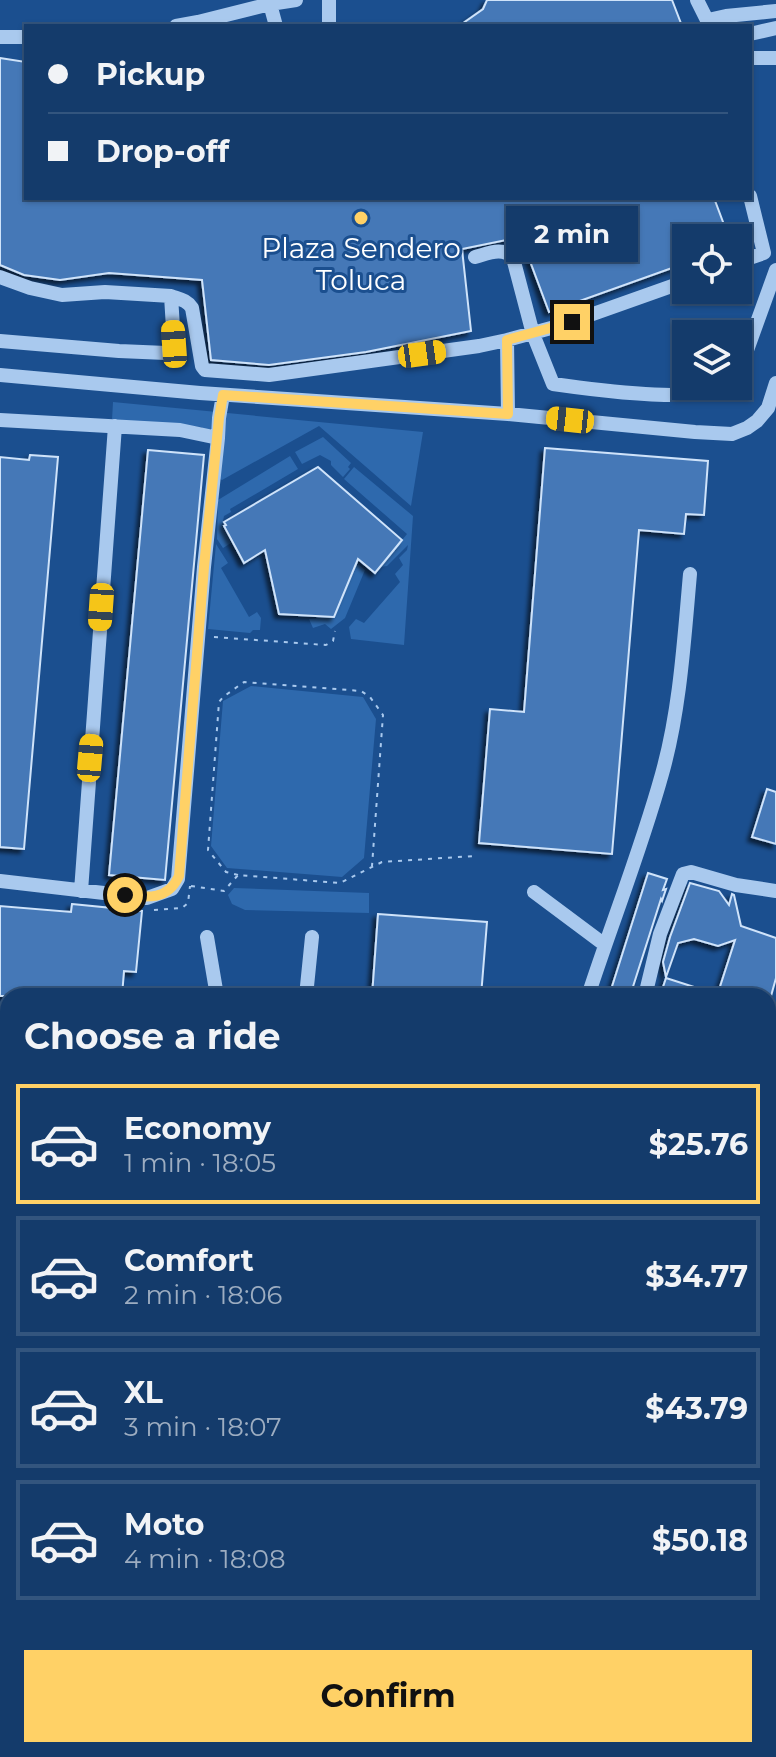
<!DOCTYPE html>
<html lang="en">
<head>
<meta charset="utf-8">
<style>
  body { margin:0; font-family:Montserrat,sans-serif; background:#214673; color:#f1f3f6; height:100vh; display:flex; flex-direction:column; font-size:30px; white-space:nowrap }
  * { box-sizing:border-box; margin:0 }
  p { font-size:26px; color:#9dadc1 }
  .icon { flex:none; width:44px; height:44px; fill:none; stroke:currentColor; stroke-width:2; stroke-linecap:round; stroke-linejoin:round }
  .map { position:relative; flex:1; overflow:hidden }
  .drawer { position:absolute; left:0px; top:988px; width:776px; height:770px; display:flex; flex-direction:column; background:#143b6b; border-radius:24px 24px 0 0; box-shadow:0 2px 6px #0004,0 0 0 2px #33557e }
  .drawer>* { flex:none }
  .top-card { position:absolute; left:24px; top:24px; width:728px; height:176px; border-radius:0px; box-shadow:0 2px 6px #0004,0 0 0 2px #33557e; display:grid; align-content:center; height:176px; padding:0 24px; background:#143b6b }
  .fabs { position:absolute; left:672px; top:224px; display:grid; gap:16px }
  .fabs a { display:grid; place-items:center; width:80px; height:80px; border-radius:0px; background:#143b6b; box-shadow:0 2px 6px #0004,0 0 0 2px #33557e; font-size:40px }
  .end { position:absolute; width:36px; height:36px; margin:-18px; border:10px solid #ffd166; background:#111; box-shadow:0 0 0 4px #111 }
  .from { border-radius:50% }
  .bubble { position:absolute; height:56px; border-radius:0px; background:#143b6b; box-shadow:0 2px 6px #0004,0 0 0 2px #33557e; font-size:26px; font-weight:700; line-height:56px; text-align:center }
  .car { position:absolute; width:24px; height:48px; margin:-24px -12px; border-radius:10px; box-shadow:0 0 6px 2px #0007; background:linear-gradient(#f5c518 24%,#345 0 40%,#f5c518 0 76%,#345 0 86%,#f5c518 0) }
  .top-card b { display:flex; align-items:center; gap:28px; height:76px; font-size:30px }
  .top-card b+b { border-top:2px solid #33557e }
  .top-card i { width:20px; height:20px; background:#f1f3f6 }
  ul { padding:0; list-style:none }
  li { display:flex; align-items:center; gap:24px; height:120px; margin:0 16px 12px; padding:0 8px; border:4px solid #33557e; border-radius:0px }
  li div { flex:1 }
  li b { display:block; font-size:30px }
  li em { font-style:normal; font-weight:700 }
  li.active { border-color:#ffd166 }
  li>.icon { width:72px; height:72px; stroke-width:1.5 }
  h2 { padding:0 24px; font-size:36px; line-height:96px }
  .cta { display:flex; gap:16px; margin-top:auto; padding:16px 24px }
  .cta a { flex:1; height:92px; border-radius:0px; background:#ffd166; color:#111; font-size:32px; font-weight:700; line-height:92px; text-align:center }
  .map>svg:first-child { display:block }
</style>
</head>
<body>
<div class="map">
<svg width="776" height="1757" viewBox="0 0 776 1757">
  <defs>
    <filter id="shadow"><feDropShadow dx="-4" dy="4" stdDeviation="2" flood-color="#0009"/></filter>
  </defs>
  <rect width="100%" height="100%" fill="#1b4f8f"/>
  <!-- green -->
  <path fill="#2e69ad" d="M113,402L423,432L411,506L319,426L222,480L216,477L209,433L201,427L112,420Z
    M323,437L351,463L348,467L350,469L343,477L331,465V461L320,455L302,464L295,452Z
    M290,456L298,469L230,509L231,512L224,516L222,526L231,543L223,548L217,539L218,500Z
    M354,467L413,516L404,645L351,639L349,627L356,619L364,623L400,582L395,574L403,565L399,558L407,550L408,545L387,566L380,567L407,534L344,479Z
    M316,528L365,570L345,618L331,629L325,624L313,628L309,619L334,617L355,568L315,535Z
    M216,544L228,563L221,568L249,617L257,612L261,618L260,630H253L250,633L208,629Z
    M251,686L363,697L376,719L364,858L342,877L227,868L211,846L223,701Z
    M234,888L369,893V913L245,910L232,904L228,895Z"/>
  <!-- building -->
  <path fill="#4478b7" stroke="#cfe3fa" stroke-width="2" filter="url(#shadow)" d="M487,0H672L682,26H459L483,9Z
    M0,58L26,62V198H714L729,238H686V263L549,312L521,237L462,249L471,331L366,352L269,365L211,360L202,280L109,273L60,280L24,275L0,265Z
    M545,448L708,461L704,515L686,514L684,534L639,530L612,854L479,843L490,709L524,712Z
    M148,450L204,455L165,880L109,875Z
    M30,455L58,457L24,849L0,847V457L29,460Z
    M318,467L402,540L375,573L358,559L334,617L279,614L265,550L244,563L224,526L226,525L224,522Z
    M767,789L776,792V844L752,837Z
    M648,873L667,879L663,890L666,889L662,901L661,899L630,996H609Z
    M690,883L719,891L729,905L732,894L734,895L741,926L776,938V978L771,996H717L735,940L718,946L694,939L678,943L666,977L663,962L670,937Z
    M72,904L142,911L136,972L124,971L122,996H0V906L71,912Z
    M378,914L487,922L481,996H372Z
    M666,978L716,994V996H660Z"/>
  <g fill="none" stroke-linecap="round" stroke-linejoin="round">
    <!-- path -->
    <path stroke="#a9c9ee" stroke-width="2" stroke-dasharray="4 6" stroke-linecap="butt" d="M214,637L326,645L333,641L335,631
      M238,875L226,872L208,850L219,702L223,697L244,682L361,691L370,697L383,715L372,866
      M191,886L224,891L238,875L340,883L382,862L474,856
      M154,910L182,908L188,903L190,886"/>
    <!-- minor -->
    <path stroke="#a9c9ee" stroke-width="14" d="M697,0L710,26
      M270,4L276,26
      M708,20L726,16L776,11
      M176,26L198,22L270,4L296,0
      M329,26V0
      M750,34L776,28
      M0,37H26
      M750,58H776
      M475,257C487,254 503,246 513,258L533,334L553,384C588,389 705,405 731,386
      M738,262L764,253L750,196
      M0,277L30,288L62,295L105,292L171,296C179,299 187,300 192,308L202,366L205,370L269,375L479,346L507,340L562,325L686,281
      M507,340L508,414
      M0,341L119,351L166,353L170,351L174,344L171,296
      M0,375L200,393L508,414L695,432L732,434L747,428L757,421L768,408L776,383
      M738,375L776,270
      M0,420L180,430L218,438L204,567L178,879L172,889L147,898L0,881
      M218,438L219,418L223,395
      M81,891L115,426
      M534,892L605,945
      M207,937L217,996
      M306,996L312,937
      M588,996C612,922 641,850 662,774C680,710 684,641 690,574
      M645,996L660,934L683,874L691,872L736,885L776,891
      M0,1135L8,1136
      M768,1196H776
      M0,1425L8,1427
      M183,1750L206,1757
      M59,1757L61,1750
      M392,1757L394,1750"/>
  </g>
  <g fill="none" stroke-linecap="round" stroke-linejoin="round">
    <!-- route -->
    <path stroke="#ffd166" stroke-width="10" d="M125,895C148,898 168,900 179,876L204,567L219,418L223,395L508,414L507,340L572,322"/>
  </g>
  <!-- markers -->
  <circle fill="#ffd166" stroke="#1b4f8f" stroke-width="3" cx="361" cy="218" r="8"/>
  <g text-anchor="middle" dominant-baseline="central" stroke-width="6" stroke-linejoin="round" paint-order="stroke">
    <!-- poi labels -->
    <g font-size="28" fill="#fff" stroke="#1b4f8f">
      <text x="361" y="248">Plaza Sendero<tspan x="361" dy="32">Toluca</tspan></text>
    </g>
  </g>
</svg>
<div class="fabs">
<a><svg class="icon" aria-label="locate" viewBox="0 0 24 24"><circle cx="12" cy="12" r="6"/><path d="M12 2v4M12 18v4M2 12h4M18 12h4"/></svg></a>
<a><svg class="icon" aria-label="layers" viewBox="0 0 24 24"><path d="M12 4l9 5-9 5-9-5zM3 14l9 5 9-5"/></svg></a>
</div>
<i class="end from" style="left:125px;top:895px"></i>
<i class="end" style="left:572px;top:322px"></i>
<div class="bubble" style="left:506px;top:206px;width:132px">2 min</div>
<i class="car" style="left:174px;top:344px;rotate:356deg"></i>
<i class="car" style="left:422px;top:354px;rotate:82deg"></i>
<i class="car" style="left:570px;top:420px;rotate:276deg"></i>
<i class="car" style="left:101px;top:607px;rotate:184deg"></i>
<i class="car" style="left:90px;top:758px;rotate:5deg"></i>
<div class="top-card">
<b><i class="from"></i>Pickup</b>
<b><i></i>Drop-off</b>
</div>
<section class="drawer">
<h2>Choose a ride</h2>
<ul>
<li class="active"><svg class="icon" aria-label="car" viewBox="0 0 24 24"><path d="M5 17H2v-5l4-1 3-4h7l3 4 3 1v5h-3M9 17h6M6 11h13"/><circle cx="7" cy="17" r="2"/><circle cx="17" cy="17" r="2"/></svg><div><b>Economy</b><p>1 min · 18:05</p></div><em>$25.76</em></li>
<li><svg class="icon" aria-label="car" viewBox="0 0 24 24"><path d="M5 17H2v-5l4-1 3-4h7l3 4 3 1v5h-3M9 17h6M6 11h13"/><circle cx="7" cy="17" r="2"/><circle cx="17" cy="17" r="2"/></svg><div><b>Comfort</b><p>2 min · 18:06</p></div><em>$34.77</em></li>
<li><svg class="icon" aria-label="car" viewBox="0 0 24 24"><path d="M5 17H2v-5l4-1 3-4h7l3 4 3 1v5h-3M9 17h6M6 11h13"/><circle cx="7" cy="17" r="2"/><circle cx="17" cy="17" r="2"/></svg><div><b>XL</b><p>3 min · 18:07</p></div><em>$43.79</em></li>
<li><svg class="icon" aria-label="car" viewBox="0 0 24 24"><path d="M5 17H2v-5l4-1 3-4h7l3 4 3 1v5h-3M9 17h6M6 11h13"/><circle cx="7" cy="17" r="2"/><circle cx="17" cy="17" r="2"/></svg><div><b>Moto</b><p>4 min · 18:08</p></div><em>$50.18</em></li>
</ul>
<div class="cta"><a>Confirm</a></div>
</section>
</div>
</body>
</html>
